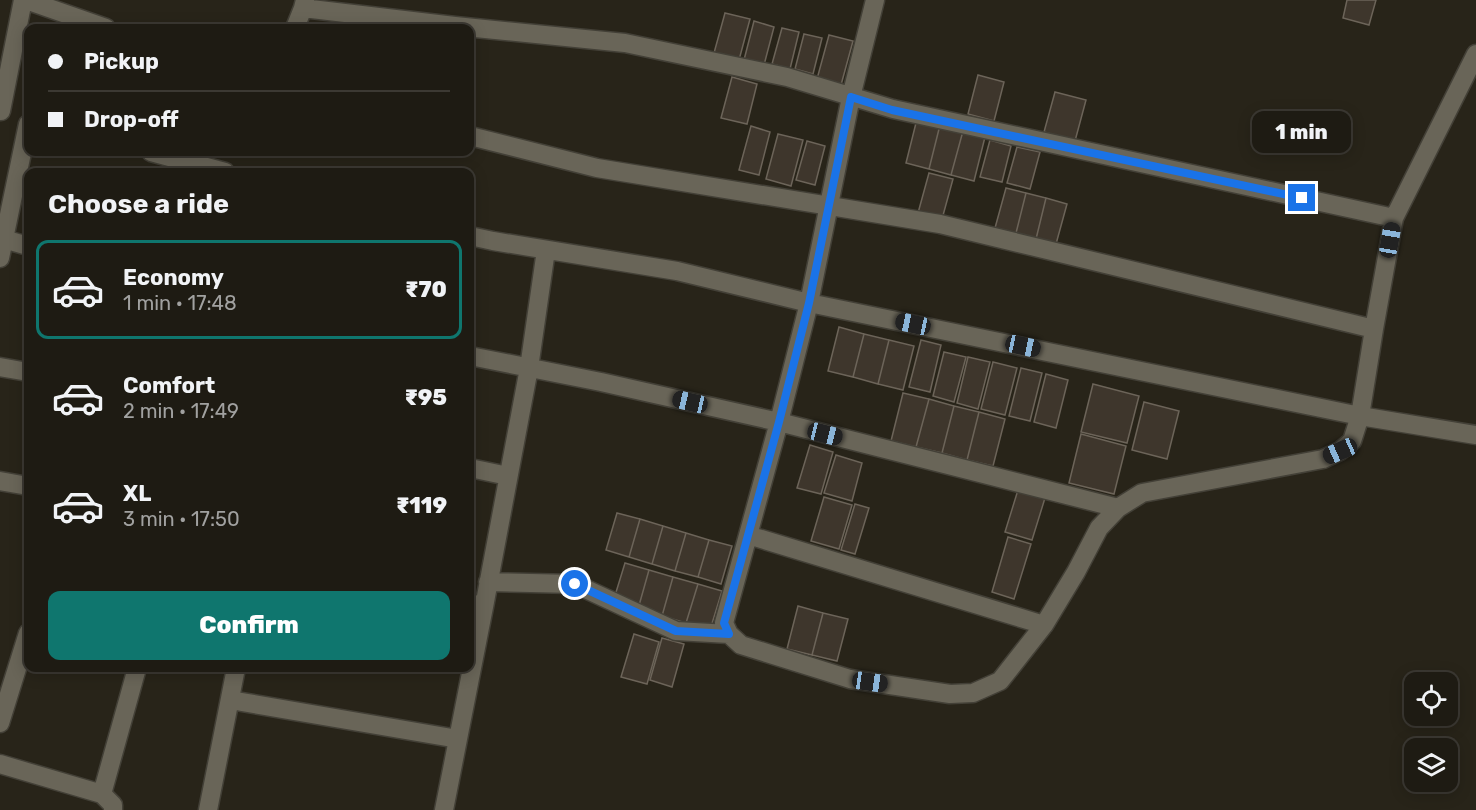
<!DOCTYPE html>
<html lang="en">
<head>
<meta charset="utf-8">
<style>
  body { margin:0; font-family:Rubik,sans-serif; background:#26241c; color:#f1f3f6; height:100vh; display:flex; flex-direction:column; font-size:22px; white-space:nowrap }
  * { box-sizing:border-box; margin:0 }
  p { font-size:20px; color:#a1a1a0 }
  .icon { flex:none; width:33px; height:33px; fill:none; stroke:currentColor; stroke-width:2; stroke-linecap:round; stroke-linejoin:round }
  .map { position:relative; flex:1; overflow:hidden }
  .side { position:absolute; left:24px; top:168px; width:450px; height:504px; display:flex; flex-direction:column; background:#1e1b13; border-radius:12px; box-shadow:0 3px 15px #0003,0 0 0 2px #3c3933 }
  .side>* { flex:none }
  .guide { position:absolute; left:24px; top:24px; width:450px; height:132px; border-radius:12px; box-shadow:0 3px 15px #0003,0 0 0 2px #3c3933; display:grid; align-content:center; height:132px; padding:0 24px; background:#1e1b13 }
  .buttons { position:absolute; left:1404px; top:672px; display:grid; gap:12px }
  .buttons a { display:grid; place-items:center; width:54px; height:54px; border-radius:12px; background:#1e1b13; box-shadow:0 3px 15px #0003,0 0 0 2px #3c3933; font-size:30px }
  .end { position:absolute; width:27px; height:27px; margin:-14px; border:8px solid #1a73e8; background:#fff; box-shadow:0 0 0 3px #fff }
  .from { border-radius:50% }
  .bubble { position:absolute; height:42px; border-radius:12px; background:#1e1b13; box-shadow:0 3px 15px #0003,0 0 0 2px #3c3933; font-size:20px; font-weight:800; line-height:42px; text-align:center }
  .car { position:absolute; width:18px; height:36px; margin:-18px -9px; border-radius:8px; box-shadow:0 0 4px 2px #0007; background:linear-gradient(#222 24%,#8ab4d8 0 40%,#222 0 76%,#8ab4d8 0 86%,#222 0) }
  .guide b { display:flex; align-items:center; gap:21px; height:57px; font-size:22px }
  .guide b+b { border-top:2px solid #3c3933 }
  .guide i { width:15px; height:15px; background:#f1f3f6 }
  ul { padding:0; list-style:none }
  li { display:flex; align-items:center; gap:18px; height:99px; margin:0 12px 9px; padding:0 12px; border:3px solid transparent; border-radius:12px }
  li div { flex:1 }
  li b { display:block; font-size:22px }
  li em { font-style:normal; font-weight:800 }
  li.active { border-color:#0f766e }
  li>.icon { width:54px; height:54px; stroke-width:1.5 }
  h2 { padding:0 24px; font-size:27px; line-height:72px }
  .button { display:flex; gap:12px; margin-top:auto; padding:12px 24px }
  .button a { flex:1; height:69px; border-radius:12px; background:#0f766e; color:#fff; font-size:24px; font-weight:800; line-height:69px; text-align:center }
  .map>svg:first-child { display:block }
</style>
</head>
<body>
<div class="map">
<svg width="1476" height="810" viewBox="0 0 1476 810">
  <rect width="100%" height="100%" fill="#282419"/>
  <!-- building -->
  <path fill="#3e362c" stroke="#6c6459" stroke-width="1.5" d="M1347,0H1376L1369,25L1343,18Z
    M725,13L750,19L739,60L714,53Z
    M754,21L774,27L764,65L744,60Z
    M782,28L799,32L790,69L772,64Z
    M804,34L822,38L813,74L795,69Z
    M829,35L853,41L841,85L817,79Z
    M978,75L1004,82L994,121L968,114Z
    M732,77L757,84L747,124L721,118Z
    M1055,92L1086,100L1075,141L1044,132Z
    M917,119L940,125L929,169L906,163Z
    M940,125L963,131L951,175L929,169Z
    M751,126L770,132L759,175L739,170Z
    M963,131L985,137L974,181L951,175Z
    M778,134L803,140L791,186L766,179Z
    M990,140L1011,146L1002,182L980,177Z
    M807,141L825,146L815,185L796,180Z
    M1017,147L1040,152L1030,189L1007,183Z
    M929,173L953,179L942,219L918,213Z
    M1006,188L1026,193L1016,233L995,228Z
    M1026,193L1046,198L1036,239L1016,233Z
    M1046,198L1067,204L1056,244L1036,239Z
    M839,327L864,334L853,377L828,371Z
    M864,334L889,340L878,384L853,377Z
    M889,340L914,346L903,390L878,384Z
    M921,340L941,345L930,392L909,387Z
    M944,352L966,357L954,402L933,396Z
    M968,357L990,362L978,409L957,403Z
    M993,362L1017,368L1005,415L981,409Z
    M1021,368L1042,373L1030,421L1009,416Z
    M1046,374L1068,380L1056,428L1034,422Z
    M1093,384L1139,396L1127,443L1081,432Z
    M903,393L929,399L916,447L891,441Z
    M929,399L954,406L942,453L916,447Z
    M1144,402L1179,411L1167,459L1132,450Z
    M954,406L979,412L967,460L942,453Z
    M979,412L1005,419L993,466L967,460Z
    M1081,434L1126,446L1114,494L1069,483Z
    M810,445L833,452L821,494L797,488Z
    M836,455L862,463L852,501L824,493Z
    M1018,490L1045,498L1032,540L1005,532Z
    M824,497L852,505L839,549L811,541Z
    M855,504L869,508L855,554L841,550Z
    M617,513L640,519L629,557L606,550Z
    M640,519L663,526L652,564L629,557Z
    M663,526L686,533L675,571L652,564Z
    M686,533L709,540L698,577L675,571Z
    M1008,537L1031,544L1014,599L992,592Z
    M709,540L732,546L721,584L698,577Z
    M625,563L649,570L638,609L613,602Z
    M649,570L673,577L662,616L638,609Z
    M673,577L698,584L686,623L662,616Z
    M698,584L722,591L710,630L686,623Z
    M798,606L823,613L812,655L787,649Z
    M823,613L848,619L837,661L812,655Z
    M634,634L659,642L647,684L621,677Z
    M662,638L684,644L672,687L650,680Z"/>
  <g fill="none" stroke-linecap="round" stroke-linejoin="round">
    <!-- minor casing -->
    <g stroke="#434037" stroke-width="21">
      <path id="minor" d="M26,0L106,28
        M303,8L455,26L625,43L787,77L893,109L1394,218
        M295,28L303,8L305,0
        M1476,54L1394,218L1374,329L1360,416L1476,435
        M1,111L23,0
        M470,136L597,168L940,224L1374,329
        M151,152L225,172
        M470,236L493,241L677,271L809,303L1360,416L1352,441L1340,451L1323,459L1142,493L1118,508L1099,528L1076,572L1044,625L1000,681L973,693L950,694L850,679L741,645L729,634L724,623L779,422L809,303L851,97L875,0
        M0,238L28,246
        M0,258L28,124
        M470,356L601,382L779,422L1118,508
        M0,367L28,372
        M470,468L508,476
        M0,481L28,486
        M748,535L1044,625
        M488,582L575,584L676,631L729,634
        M470,603L484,607L529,368L546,250
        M230,700L458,739
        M0,723L28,633
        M0,764L102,794L113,805V810
        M102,794L137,668
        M208,810L236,668
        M444,810L484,607"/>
    </g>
    <!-- minor -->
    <use href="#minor" stroke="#696558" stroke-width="18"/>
  </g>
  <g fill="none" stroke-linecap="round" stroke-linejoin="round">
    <!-- route -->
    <path stroke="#1a73e8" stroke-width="8" d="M575,584L676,631L729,634L724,623L779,422L809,303L851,97L892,110L1302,198"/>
  </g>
</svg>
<div class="buttons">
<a><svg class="icon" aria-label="locate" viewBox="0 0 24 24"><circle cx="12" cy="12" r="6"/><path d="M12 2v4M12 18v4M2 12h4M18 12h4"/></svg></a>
<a><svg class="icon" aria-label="layers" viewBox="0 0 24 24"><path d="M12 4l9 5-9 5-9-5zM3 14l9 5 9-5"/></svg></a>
</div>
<i class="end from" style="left:575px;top:584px"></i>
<i class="end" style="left:1302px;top:198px"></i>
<div class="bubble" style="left:1252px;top:111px;width:99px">1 min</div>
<i class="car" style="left:1390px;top:240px;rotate:10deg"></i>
<i class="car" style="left:913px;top:324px;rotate:282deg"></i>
<i class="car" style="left:1023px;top:346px;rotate:102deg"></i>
<i class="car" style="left:690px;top:402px;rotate:283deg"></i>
<i class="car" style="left:825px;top:434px;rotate:104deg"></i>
<i class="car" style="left:1340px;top:451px;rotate:246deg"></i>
<i class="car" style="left:870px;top:682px;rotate:98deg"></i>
<div class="guide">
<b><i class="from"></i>Pickup</b>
<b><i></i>Drop-off</b>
</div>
<section class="side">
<h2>Choose a ride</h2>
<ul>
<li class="active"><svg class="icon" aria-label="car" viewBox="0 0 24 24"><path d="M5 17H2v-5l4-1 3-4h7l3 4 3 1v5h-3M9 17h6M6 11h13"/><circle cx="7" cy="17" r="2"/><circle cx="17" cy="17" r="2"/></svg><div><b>Economy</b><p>1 min · 17:48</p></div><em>₹70</em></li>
<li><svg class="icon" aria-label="car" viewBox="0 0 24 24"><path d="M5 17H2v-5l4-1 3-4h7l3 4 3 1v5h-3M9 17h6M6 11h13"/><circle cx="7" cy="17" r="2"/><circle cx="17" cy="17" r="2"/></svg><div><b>Comfort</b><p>2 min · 17:49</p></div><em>₹95</em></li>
<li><svg class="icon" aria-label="car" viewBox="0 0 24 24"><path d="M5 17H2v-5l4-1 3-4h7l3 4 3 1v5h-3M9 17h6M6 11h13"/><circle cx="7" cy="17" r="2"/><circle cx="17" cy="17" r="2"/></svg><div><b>XL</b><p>3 min · 17:50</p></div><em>₹119</em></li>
</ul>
<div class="button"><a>Confirm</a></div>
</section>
</div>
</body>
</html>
